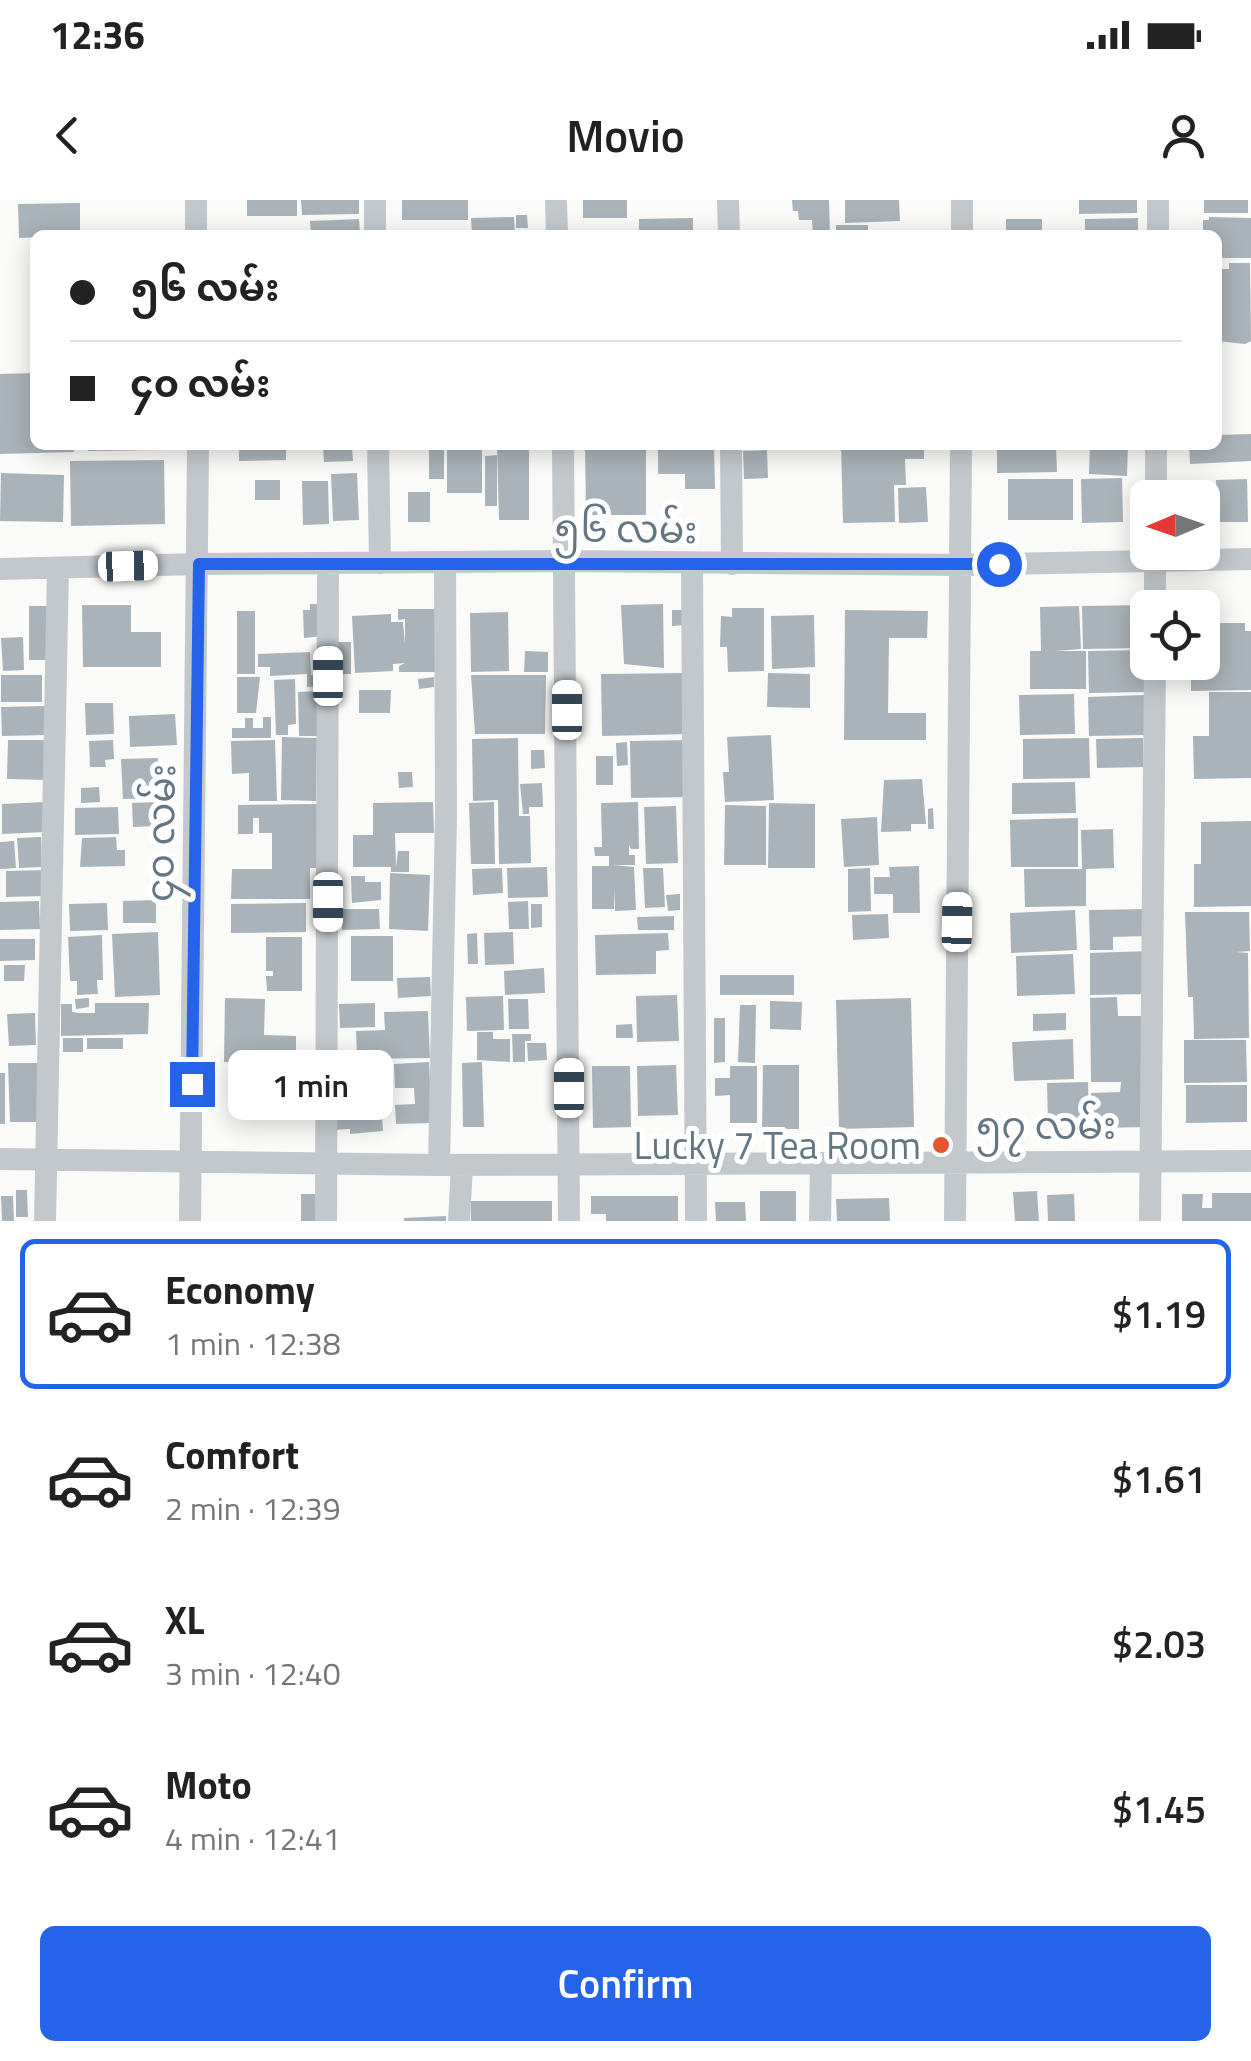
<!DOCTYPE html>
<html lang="en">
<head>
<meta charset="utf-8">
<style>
  body { margin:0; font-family:"Titillium Web","Noto Sans Myanmar",sans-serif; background:#f2f2f2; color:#222; height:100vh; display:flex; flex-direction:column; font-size:38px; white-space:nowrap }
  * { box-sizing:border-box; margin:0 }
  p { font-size:32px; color:#767676 }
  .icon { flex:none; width:55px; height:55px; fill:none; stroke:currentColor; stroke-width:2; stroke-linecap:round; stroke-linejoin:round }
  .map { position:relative; height:1021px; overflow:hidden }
  .sheet { display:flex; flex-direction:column; background:#fff; flex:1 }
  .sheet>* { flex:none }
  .top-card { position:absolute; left:30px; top:30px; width:1192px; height:220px; border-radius:15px; box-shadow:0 5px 25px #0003; display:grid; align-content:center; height:220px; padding:0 40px; background:#fff }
  .needle { width:65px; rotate:268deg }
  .buttons { position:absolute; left:1130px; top:280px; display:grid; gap:20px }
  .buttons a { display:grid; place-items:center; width:90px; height:90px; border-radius:15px; background:#fff; box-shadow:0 5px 25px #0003; font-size:50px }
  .end { position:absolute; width:45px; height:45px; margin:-22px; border:12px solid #2563eb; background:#fff; box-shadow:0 0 0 5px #fff }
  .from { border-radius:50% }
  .bubble { position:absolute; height:70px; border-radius:15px; background:#fff; box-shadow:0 5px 25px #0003; font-size:32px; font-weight:600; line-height:70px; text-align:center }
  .car { position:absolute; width:30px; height:60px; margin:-30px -15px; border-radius:12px; box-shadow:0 0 8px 2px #0007; background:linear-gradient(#fff 24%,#345 0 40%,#fff 0 76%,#345 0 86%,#fff 0) }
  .top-card b { display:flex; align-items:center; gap:35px; height:95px; font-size:38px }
  .top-card b+b { border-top:2px solid #e0e0e0 }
  .top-card i { width:25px; height:25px; background:#222 }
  ul { padding:18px 0 0; list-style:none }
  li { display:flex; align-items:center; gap:30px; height:150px; margin:0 20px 15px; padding:0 20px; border:5px solid transparent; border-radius:15px }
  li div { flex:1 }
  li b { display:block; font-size:38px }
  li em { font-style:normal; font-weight:600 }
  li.current { border-color:#2563eb }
  li>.icon { width:90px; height:90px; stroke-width:1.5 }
  .button { display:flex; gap:20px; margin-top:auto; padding:20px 40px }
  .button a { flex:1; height:115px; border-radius:15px; background:#2563eb; color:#fff; font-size:40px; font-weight:600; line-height:115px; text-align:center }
  .status { display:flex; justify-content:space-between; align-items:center; height:70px; padding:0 50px; background:#fff; direction:ltr }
  .status svg { height:28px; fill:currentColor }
  header { display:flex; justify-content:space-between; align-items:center; height:130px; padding:0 40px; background:#fff; font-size:45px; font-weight:600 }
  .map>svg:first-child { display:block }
</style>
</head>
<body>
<div class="status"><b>12:36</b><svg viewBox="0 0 49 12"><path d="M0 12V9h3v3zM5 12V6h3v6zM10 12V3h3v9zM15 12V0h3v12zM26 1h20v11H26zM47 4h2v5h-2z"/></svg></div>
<header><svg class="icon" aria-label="back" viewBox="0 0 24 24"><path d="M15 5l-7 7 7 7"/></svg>Movio<svg class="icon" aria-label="person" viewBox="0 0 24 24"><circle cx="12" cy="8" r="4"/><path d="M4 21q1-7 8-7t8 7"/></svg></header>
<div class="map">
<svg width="1251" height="1021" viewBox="0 0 1251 1021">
  <rect width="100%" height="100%" fill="#fafaf8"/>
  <!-- building -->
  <path fill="#aab3b9" d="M247,0H297V16H247Z
    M301,0H359V14L302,15Z
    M402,0H468V20H402Z
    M583,0H627V18H583Z
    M792,0H829L830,35H813L812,20H799L798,11H793Z
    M845,0H899L900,21L845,23Z
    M1079,0H1137V13L1079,14Z
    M1204,0H1248V13H1204Z
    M80,3V35L19,38L18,4Z
    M516,15H527L528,28H516Z
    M514,17L515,35H472L471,18Z
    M1209,17L1251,18V58H1218V35H1203V20H1209Z
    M693,18V35H639V19Z
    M1138,18V35H1085V19Z
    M359,19L360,35H311L310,21Z
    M1006,19H1042V35H1006Z
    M836,25H868V35H836Z
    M1229,63H1250L1251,141L1245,144L1218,141V69H1229Z
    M35,173V245H74V252L0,254V174Z
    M1251,234V261L1190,264L1189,245H1218V235Z
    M88,245H159V250L88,251Z
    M239,245H286V260L239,261Z
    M323,245H352L353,261L324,262Z
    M429,245H444V279H429Z
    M447,245H482V293H447Z
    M497,245H529V320H499Z
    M585,245H646V315H586Z
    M658,245H714L715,289H685V274H658Z
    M841,245H924V259H905L906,285H894L895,322L843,323Z
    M997,245H1056L1057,272L997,273Z
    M1090,245H1128L1127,276L1089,274Z
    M767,250L768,278L744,279L743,251Z
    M497,255V306H485V256Z
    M164,260L165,324L71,326L70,261Z
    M1,273L64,275L63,322L0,321Z
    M357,273L359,320L333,321L331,274Z
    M1122,278L1123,322L1082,323L1081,279Z
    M1008,279H1073V320H1008Z
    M1247,279L1248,322H1217L1216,280Z
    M255,280H280V300H255Z
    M302,281H328L329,324L303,325Z
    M926,287L928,322L899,323L898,288Z
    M408,292H430V322H408Z
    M310,404H317L323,436L304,438L303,410H310Z
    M663,404L664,468L624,464L621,405Z
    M82,405H131V432H161V467H83Z
    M1144,405L1145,448L1083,449L1082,406Z
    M29,406H48V460H29Z
    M1079,406L1081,449L1054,451H1086V489H1030V451H1041L1040,407Z
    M732,408H764V471L728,472L727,447H720L721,416L732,417Z
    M398,409H438L439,472H399V466L405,463L393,464V471L355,473L352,416L391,414V422H403L405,444V419L398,420Z
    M672,410H684L685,425L672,426Z
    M845,410L928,411L927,438H889L888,513H926V540H844Z
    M237,411H255V474H237Z
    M508,412L509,471L471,472L470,413Z
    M814,415L815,467L772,469L771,416Z
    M1219,423H1245V431H1251V490L1191,491V462L1204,460L1203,431H1219Z
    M23,437L24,470L3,471L1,438Z
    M335,442H351V474H335Z
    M1144,450L1145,492L1089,493L1088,451Z
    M525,451L548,452V472H524Z
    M310,452L311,475H320V486L307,487V474L270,476V467H258V454Z
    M689,473L690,534L602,536L601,474Z
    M768,473L810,474V508L767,507Z
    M1,475H42V502H1Z
    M471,475H546L545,534H475Z
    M237,477H260L256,513H237Z
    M434,477V487L419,489L418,479Z
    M295,479L296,524L288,525V535H276L274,480Z
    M359,490H391L390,513H359Z
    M320,491L321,536H299L298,492Z
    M1209,492H1251V578L1194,579L1193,536H1209Z
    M1074,494L1075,534L1020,535L1019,495Z
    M1144,495V535L1089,536L1088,497Z
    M85,503H113L114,534L86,535Z
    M45,506V535L2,536L1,507Z
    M175,514L177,545L130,547L129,516Z
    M263,517H271V538H232V528H245V518H253V528H263Z
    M771,535L774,600L725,602L723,572H729L727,537Z
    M282,537L317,538L316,601L281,600Z
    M518,538L519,616H530L531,663L499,664L498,600L473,601L472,539Z
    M1089,538L1090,578L1023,579V539Z
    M1143,538V567L1097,568L1096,539Z
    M8,540H48V580L7,579Z
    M113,540L114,559L105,560L106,567H90L89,541Z
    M275,540L277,601H249V573L232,574L231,541Z
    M691,540L692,597L631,598L630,541Z
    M627,542L628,565L617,566L616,543Z
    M531,550H544L545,568L531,569Z
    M596,556H613V585H596Z
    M158,558L160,598L123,599L121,559Z
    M398,572H412L413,587L399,588Z
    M922,579L926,624H911V631L881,632L884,580Z
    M1075,582L1076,613L1012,614V583Z
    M542,583L543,607H529V614H523L520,584Z
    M99,587L100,602L81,603V588Z
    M46,602V632L2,634V604Z
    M158,602L159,626L133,627L132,603Z
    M433,602L434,633H395L396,667L398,651H409V672H391V667H353V635H373V603Z
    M494,602L495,664H471L469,603Z
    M638,602L639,649H631L629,645V655H635V665H613L634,667L636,710L615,711V689L614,709H592V666H609V656H595L594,647H602L601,603Z
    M769,603L815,604V668H768Z
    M317,604V668H310V699H231L232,669H272V633H259V618H253V634H238V605Z
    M725,605L766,606V665H724Z
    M676,606L678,663L646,664L644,607Z
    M118,607L119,634L75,635V608Z
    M933,608L934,629H928V609Z
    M877,617L879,665L844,667L841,619Z
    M1078,618V667H1011L1010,620Z
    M1251,621V706L1194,707V664H1201V622Z
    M1113,629L1114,668L1086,669V706L1025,707L1024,669H1082L1081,630Z
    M41,637L42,667L19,668L17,638Z
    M116,637L117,650H125V666L80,667L82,638Z
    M14,641L16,668L0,669V642Z
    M919,666L920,713H893V694H874V677H890L889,667Z
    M547,667L548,697L508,698L507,668Z
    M502,668L503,693L473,695L472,669Z
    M643,668H663L665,707L645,708Z
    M870,668L871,711L848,712V669Z
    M45,670L46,696L6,697V671Z
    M390,673L430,675L428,731L389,729Z
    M351,676H365V682H381V700L352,703Z
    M680,694V710L668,711L666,695Z
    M156,700V723H123V701Z
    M39,701L40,729L0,730V702Z
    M528,701L529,729H509L508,702Z
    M107,703L108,730L70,731L69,704Z
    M306,703V732L231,733V704Z
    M531,704H542V727L531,728Z
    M342,709H379L380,729L342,730Z
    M1149,709V736L1113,737V750H1090L1089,710Z
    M1075,710L1077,750L1011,753L1010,713Z
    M1185,712H1249L1250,751L1236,752L1248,753L1249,838L1194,839L1193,797H1188Z
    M888,714L889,738L853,740L852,715Z
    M674,716V730H638L637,717Z
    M158,732L160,795L115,797L112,734Z
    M513,732L514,764L485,765L484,733Z
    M477,733L478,764H468L467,734Z
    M668,733L669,750L656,751V774L596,775L595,735Z
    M102,735L103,780H97L98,794L77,795V781H70L68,737Z
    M351,736H393V781H351Z
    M266,737H302V791H267L266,776H273V771H266Z
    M0,739H35V760L0,761Z
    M1148,751L1149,794L1090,795V753Z
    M1073,754L1075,794L1017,796L1016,756Z
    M4,765H25L24,781H4Z
    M544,768L545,793L505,795L504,771Z
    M720,775H794V795H720Z
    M430,777L431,796L398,798L397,778Z
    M677,795L679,841L637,842L636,796Z
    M503,796L504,830L467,831L466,797Z
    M1117,797L1118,816H1148L1146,927L1092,928L1091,893L1120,892L1121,882H1091L1090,798Z
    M89,798V807L76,809L75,799Z
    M225,798L265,799L264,835L296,836V863L224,862Z
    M911,798L914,927L839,929L836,800Z
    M508,799H528L529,829H509Z
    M770,801L802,802L801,830L770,829Z
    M95,803H149L148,834L61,836V804H72V812L78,813H95Z
    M375,803V827L340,828L339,804Z
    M740,805H756L755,863L738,862Z
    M428,811L430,858L357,859L356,831L385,830L384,812Z
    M35,813L36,845L9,846L7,814Z
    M1066,813V830L1033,831V814Z
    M714,818H725V862L714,863Z
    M632,824L633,838H616V825Z
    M477,832H493V839H510V862L477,860Z
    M512,834H531V841H525V862H513Z
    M63,838H83V852H63Z
    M87,838H123V849H87Z
    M1073,839L1074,879L1014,881L1012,842Z
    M1184,840H1246L1247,882L1184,883Z
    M527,843H546L547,860L528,861Z
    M429,862L432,923L396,924L395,905L415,904L414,888H395L394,864Z
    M482,862L484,927H463L462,863Z
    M8,863H40L42,922H10Z
    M382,864L379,884L360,885L359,865Z
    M676,865L678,915L638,916L637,866Z
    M763,865H799V929H762Z
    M592,866H630L631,927L593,928Z
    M730,866H757V923H730V895L715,896V878H730Z
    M0,873H5V924H0Z
    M1088,882L1089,923L1048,924L1047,883Z
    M1186,885H1247V922L1186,923Z
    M380,886L383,931L350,934V929L333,930L332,916L339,915L338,893L349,891V888Z
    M16,990H27L28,1017H16Z
    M760,991H796V1021H760Z
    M1037,991L1039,1021H1015L1013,992Z
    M1212,993H1251V1021H1182V994H1203L1202,1008H1212Z
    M301,994H316V1021H301Z
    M1074,994L1075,1021H1048L1047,995Z
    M1,996H13L14,1021H2Z
    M591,996H678V1021H606V1014H591Z
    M889,998L890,1021H837L836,999Z
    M471,1001H552V1021H471Z
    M715,1002H745L746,1021H716Z
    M446,1016V1021H404V1018Z"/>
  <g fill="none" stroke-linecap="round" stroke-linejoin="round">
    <!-- minor -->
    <path stroke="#c3c8cc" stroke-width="22" d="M196,0V35
      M375,0V35
      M556,0L557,35
      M728,0L729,35
      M962,35V0
      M1158,35V0
      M378,245L380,363
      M563,245L569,1021
      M731,245L732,364
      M1156,298V245
      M692,364L696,1021
      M0,369L199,364L566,361L960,365L1251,359
      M1155,408V352
      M0,959L439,965L1251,961
      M439,965L446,615L445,363
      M45,1021L58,368
      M190,1021L198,245
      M326,1021L328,364
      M459,1021L462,965
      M820,1021L821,963
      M955,1021L961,245
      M1150,1021L1155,462"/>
  </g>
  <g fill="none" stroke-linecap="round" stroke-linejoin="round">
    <!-- route -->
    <path stroke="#2563eb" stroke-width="12" d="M192,884L199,364H999"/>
  </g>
  <!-- markers -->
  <circle fill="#e4572e" stroke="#fff" stroke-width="4" cx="941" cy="945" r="10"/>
  <g text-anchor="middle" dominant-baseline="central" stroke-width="10" stroke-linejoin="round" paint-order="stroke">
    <!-- street labels -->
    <g font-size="38" fill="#657683" stroke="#fff">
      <text transform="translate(626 328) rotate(1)">၅၆ လမ်း</text>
      <text transform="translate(160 633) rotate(-89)">၄၀ လမ်း</text>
      <text x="1046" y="925">၅၇ လမ်း</text>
    </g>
    <!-- poi labels -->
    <g font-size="38" fill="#657683" stroke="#fff" text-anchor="end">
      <text x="921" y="945">Lucky 7 Tea Room</text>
    </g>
  </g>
</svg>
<div class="buttons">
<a><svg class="needle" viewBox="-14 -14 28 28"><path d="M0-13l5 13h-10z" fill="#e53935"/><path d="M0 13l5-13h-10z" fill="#767676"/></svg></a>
<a><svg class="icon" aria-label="locate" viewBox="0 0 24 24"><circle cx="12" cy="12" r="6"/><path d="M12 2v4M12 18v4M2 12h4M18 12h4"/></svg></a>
</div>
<i class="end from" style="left:999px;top:364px"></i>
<i class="end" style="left:192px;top:884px"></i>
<div class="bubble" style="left:228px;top:850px;width:165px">1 min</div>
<i class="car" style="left:128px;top:366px;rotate:88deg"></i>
<i class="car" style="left:328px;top:476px;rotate:0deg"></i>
<i class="car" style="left:567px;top:510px;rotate:0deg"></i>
<i class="car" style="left:328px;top:702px;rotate:180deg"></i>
<i class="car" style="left:957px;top:722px;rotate:1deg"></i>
<i class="car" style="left:569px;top:888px;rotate:0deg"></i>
<div class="top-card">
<b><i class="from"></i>၅၆ လမ်း</b>
<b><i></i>၄၀ လမ်း</b>
</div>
</div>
<section class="sheet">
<ul>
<li class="current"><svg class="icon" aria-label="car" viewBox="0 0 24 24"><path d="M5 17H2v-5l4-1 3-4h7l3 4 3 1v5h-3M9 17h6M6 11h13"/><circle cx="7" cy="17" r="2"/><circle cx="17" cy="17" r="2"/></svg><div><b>Economy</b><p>1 min · 12:38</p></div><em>$1.19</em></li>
<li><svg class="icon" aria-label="car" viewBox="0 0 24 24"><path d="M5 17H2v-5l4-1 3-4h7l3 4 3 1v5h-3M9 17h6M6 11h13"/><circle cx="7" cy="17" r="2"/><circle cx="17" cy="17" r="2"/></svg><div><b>Comfort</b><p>2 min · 12:39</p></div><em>$1.61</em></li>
<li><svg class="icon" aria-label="car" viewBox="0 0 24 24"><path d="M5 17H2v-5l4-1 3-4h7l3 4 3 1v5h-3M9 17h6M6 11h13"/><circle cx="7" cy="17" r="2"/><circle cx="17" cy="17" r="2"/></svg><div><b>XL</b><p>3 min · 12:40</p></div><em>$2.03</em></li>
<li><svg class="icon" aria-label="car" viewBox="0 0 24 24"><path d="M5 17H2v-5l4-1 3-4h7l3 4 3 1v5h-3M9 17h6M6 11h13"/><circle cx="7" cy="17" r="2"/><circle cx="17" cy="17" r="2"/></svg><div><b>Moto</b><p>4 min · 12:41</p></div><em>$1.45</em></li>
</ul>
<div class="button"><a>Confirm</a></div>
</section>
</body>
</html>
